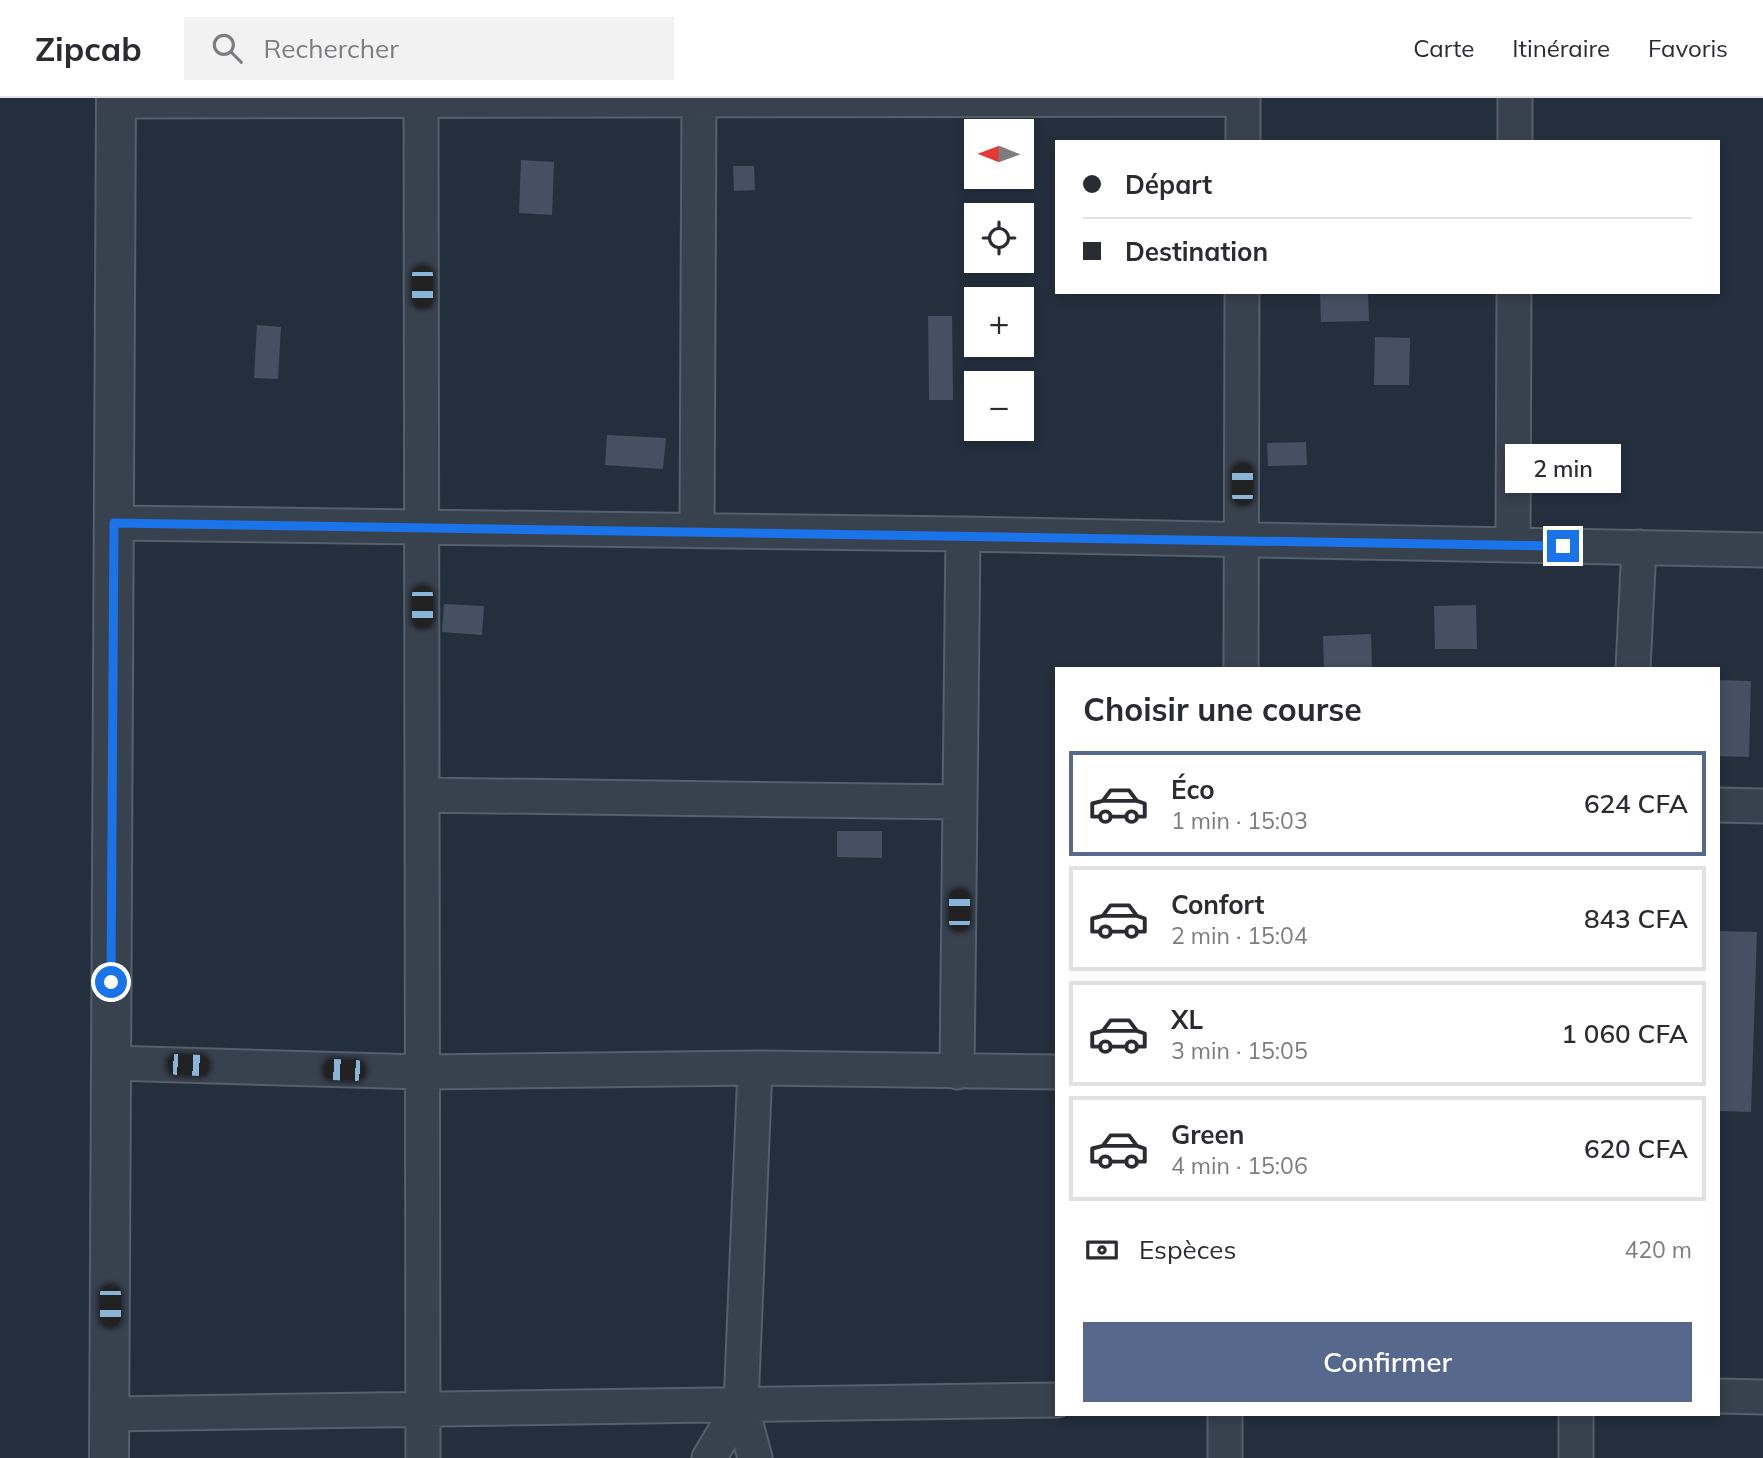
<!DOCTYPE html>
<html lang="fr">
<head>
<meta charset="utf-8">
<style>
  body { margin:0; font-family:Mulish,sans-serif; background:#f2f2f3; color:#2b2b33; height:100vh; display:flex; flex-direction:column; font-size:26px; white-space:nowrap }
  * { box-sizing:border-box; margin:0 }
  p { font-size:23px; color:#7c7c81 }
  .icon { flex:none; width:38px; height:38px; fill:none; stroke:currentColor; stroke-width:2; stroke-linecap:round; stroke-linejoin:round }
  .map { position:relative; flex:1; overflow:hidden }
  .side { position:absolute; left:1055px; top:569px; width:665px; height:749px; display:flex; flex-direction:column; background:#fff; border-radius:0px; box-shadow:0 4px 10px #0003 }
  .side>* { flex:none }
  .guide { position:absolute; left:1055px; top:42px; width:665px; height:154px; border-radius:0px; box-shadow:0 4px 10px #0003; display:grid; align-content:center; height:154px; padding:0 28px; background:#fff }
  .needle { width:46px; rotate:271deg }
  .fabs { position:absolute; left:964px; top:21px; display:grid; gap:14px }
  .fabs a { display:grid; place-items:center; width:70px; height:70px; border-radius:0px; background:#fff; box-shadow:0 4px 10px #0003; font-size:35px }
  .end { position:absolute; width:32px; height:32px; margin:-16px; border:9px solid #1a73e8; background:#fff; box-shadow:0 0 0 4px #fff }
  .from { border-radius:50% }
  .bubble { position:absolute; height:49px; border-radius:0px; background:#fff; box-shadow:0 4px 10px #0003; font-size:23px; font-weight:600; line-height:49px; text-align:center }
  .car { position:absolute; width:21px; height:42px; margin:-21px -10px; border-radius:9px; box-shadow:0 0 5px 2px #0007; background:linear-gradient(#222 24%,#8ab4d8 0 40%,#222 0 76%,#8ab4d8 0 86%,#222 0) }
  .guide b { display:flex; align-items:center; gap:24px; height:66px; font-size:26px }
  .guide b+b { border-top:2px solid #e1e1e2 }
  .guide i { width:18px; height:18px; background:#2b2b33 }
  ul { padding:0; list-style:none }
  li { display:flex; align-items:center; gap:21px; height:105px; margin:0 14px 10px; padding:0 14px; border:4px solid #e1e1e2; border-radius:0px }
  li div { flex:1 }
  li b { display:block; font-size:26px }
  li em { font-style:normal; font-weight:600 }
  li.active { border-color:#56698c }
  li>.icon { width:63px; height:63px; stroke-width:1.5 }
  h2 { padding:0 28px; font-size:32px; line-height:84px }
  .pay { display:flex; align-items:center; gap:18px; height:77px; padding:0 28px; font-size:26px }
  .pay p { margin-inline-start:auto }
  .button { display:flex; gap:14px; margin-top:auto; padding:14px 28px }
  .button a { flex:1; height:80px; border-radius:0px; background:#56698c; color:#fff; font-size:28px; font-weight:600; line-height:80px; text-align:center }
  header { display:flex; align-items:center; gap:42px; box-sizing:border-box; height:98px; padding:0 35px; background:#fff; border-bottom:2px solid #e1e1e2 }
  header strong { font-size:33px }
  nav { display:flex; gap:38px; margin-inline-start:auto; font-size:24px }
  .search { width:490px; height:63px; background:#f2f2f3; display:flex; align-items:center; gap:18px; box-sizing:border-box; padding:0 24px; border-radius:0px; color:#7c7c81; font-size:26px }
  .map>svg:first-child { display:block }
</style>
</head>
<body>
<header>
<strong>Zipcab</strong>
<div class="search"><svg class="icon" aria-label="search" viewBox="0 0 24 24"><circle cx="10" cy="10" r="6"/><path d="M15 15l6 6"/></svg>Rechercher</div>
<nav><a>Carte</a><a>Itinéraire</a><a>Favoris</a></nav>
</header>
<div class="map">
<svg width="1763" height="1360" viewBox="0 0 1763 1360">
  <rect width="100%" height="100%" fill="#242f3e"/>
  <!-- building -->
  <path fill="#455162" d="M521,62L554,64L552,117L519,115Z
    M733,68H754L755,92L734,93Z
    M1320,194H1368L1369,223L1321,224Z
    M928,218H952L953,302H929Z
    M257,227L281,229L278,281L254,280Z
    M1375,239L1410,240L1409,287H1374Z
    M607,337L666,340L663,371L605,367Z
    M1306,344L1307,367L1268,368L1267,345Z
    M444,506L484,508L482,537L442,534Z
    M1476,507L1477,551H1435L1434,508Z
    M1371,536L1372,570H1324L1323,538Z
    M1718,582L1751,583L1749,659L1718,658Z
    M837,733H882V760L837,759Z
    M1718,833L1757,834L1751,1014L1718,1013Z"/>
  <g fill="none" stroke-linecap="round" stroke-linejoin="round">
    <!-- minor casing -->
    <g stroke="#565f6c" stroke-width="37">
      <path id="minor" d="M421,0L423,1360
        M116,3L1243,1
        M1243,44V0
        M1515,44V0
        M114,425L963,436L1763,452
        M697,433L699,0
        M1513,447L1514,194
        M1241,570L1242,194
        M1633,570L1639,449
        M422,697L960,704
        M1718,707L1763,708
        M110,965L422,974L755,970L1057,974
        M957,974L963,436
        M1718,1298L1763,1299
        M110,1316L1057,1302
        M709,1360L741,1307
        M755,1360L741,1307L755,970
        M1225,1360V1316
        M1576,1360V1316"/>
    </g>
    <!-- tertiary casing -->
    <g stroke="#565f6c" stroke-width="42">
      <path id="tertiary" d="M109,1360L116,0"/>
    </g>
    <!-- minor -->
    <use href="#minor" stroke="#38414e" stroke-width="33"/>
    <!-- tertiary -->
    <use href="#tertiary" stroke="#38414e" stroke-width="38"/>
  </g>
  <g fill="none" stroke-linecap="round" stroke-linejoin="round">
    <!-- route -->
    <path stroke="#1a73e8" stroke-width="9" d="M111,884L114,425L1563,448"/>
  </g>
</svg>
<div class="fabs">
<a><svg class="needle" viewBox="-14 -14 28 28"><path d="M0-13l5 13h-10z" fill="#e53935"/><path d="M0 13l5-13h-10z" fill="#7c7c81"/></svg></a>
<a><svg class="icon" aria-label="locate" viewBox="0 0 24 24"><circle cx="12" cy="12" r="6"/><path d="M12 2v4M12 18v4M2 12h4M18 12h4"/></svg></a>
<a>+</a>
<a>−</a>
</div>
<i class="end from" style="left:111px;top:884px"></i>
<i class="end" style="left:1563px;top:448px"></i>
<div class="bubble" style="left:1505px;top:346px;width:116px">2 min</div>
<i class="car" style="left:422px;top:189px;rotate:180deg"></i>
<i class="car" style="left:1242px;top:386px;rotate:0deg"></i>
<i class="car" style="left:422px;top:509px;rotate:180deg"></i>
<i class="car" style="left:959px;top:812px;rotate:0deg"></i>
<i class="car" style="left:188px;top:967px;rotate:92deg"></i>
<i class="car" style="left:344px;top:972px;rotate:272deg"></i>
<i class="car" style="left:110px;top:1208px;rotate:180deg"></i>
<div class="guide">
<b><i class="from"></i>Départ</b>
<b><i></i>Destination</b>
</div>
<section class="side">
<h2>Choisir une course</h2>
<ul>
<li class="active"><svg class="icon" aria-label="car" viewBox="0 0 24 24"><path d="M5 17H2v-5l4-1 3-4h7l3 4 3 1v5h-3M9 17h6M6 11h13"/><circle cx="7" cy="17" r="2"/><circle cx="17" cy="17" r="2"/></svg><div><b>Éco</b><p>1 min · 15:03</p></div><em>624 CFA</em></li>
<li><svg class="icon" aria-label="car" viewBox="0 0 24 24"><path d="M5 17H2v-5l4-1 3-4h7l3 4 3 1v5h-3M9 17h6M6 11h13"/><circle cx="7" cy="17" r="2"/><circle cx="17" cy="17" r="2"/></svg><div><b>Confort</b><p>2 min · 15:04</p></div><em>843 CFA</em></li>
<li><svg class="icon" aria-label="car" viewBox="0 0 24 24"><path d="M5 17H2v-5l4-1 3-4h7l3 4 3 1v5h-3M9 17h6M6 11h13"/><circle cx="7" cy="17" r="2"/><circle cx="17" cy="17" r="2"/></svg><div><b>XL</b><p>3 min · 15:05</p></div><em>1 060 CFA</em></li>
<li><svg class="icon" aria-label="car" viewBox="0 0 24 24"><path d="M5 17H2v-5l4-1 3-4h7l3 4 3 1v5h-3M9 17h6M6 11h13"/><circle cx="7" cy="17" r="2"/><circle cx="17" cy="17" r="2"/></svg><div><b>Green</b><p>4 min · 15:06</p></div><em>620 CFA</em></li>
</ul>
<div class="pay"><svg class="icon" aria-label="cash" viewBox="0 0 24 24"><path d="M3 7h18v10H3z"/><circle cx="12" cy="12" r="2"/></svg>Espèces<p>420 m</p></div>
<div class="button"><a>Confirmer</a></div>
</section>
</div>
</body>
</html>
